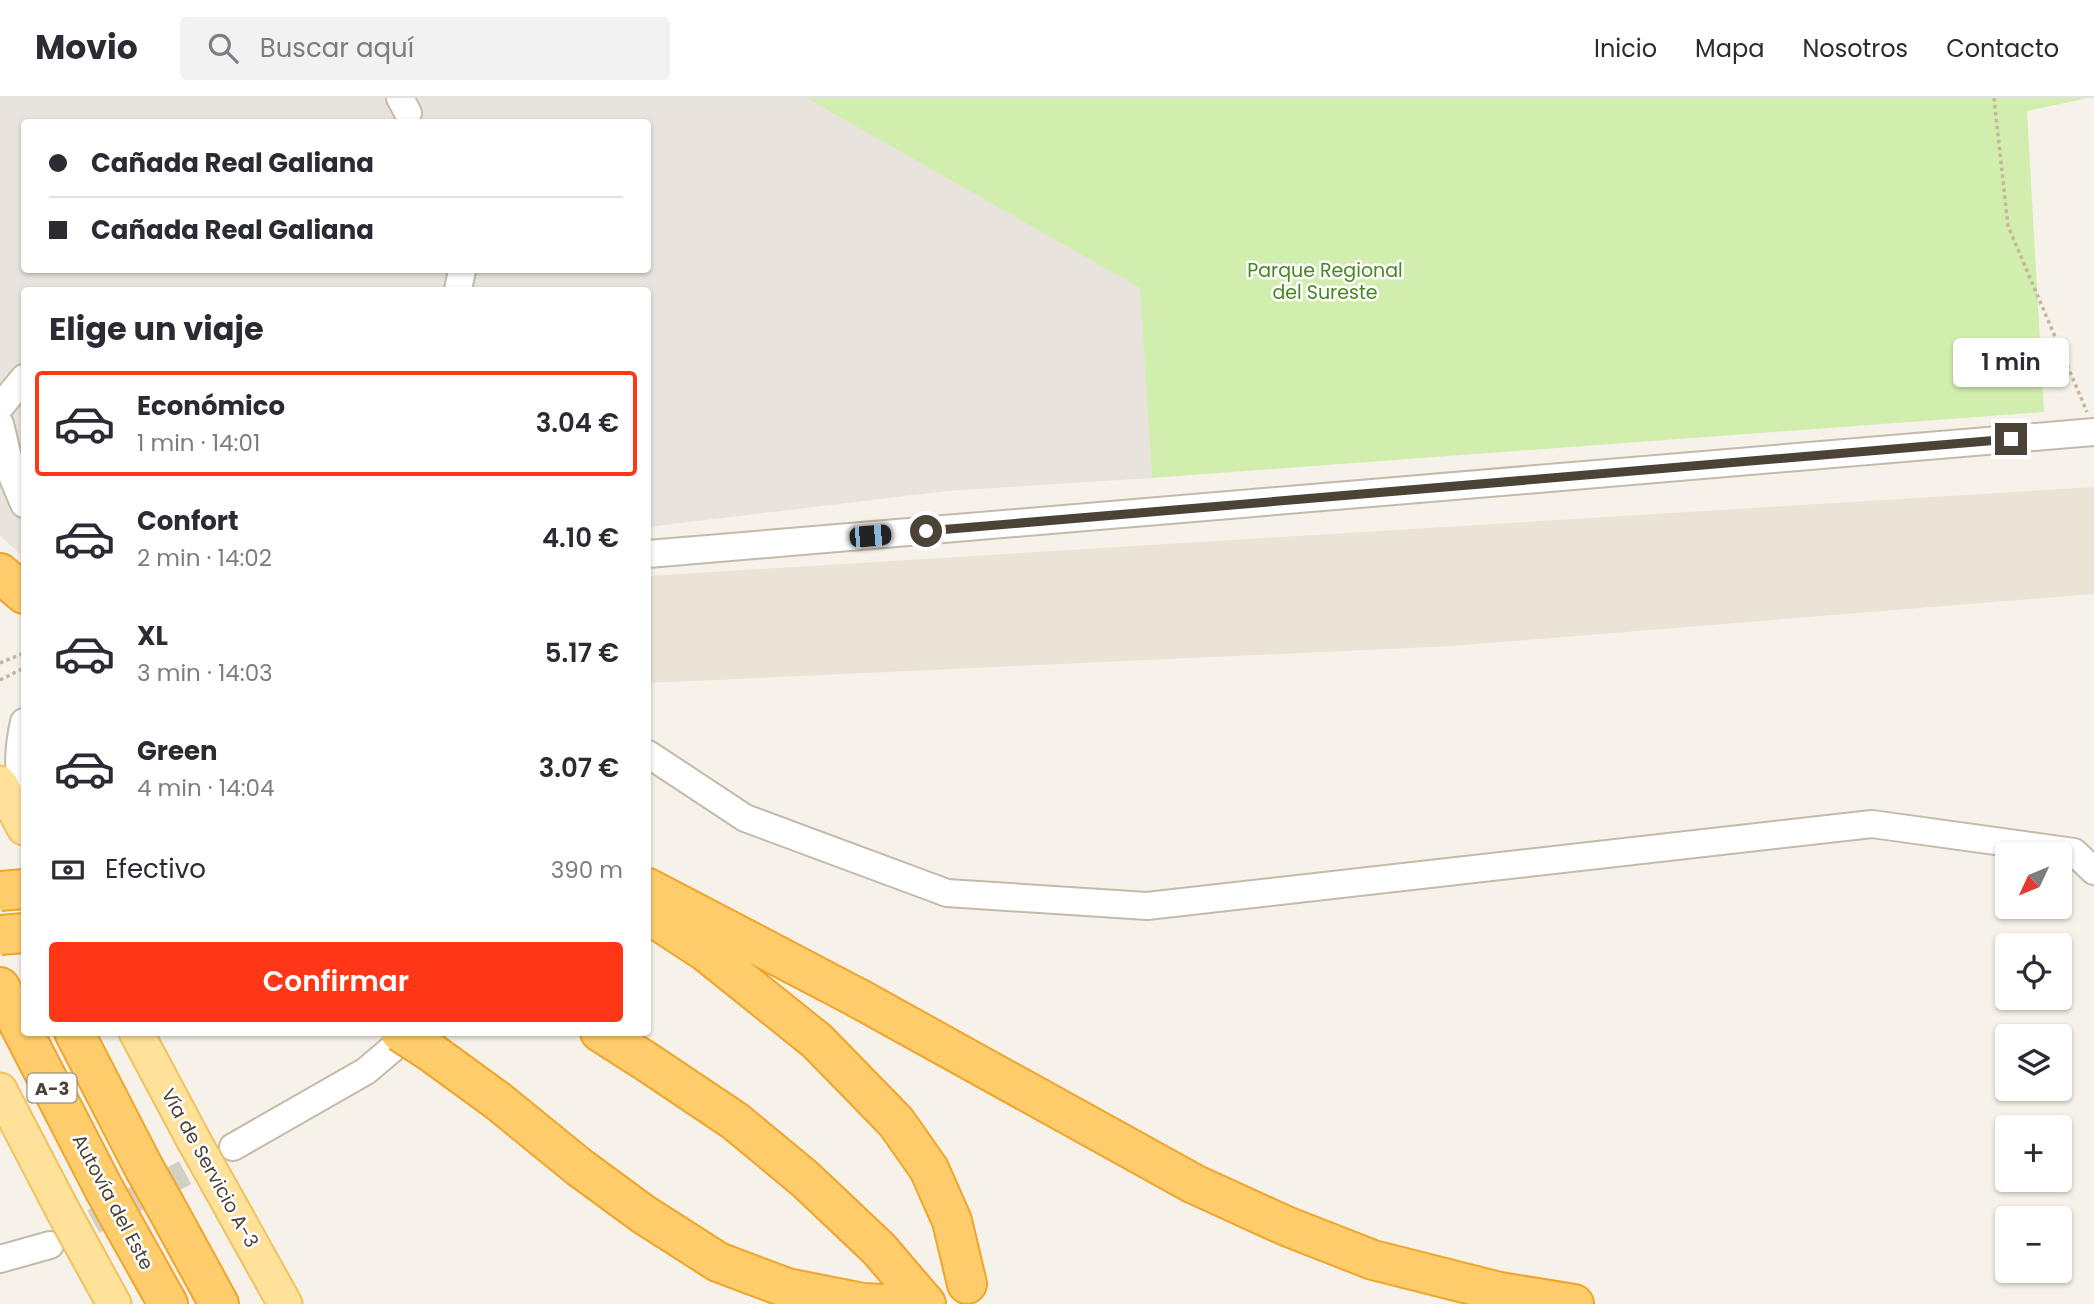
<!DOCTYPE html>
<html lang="es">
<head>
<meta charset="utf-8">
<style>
  body { margin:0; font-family:Poppins,sans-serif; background:#f2f2f3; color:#2b2b33; height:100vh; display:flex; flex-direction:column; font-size:26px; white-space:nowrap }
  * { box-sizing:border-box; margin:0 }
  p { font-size:23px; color:#7c7c81 }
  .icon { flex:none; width:38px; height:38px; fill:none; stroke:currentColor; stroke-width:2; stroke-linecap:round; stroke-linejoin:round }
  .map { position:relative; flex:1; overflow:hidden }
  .sheet { position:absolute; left:21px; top:189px; width:630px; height:749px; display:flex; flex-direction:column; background:#fff; border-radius:7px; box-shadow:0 2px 5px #0004 }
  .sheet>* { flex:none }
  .top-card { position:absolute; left:21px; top:21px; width:630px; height:154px; border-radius:7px; box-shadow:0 2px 5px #0004; display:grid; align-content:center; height:154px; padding:0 28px; background:#fff }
  .needle { width:46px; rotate:226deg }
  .buttons { position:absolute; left:1995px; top:744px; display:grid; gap:14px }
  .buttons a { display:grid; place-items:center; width:77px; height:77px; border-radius:7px; background:#fff; box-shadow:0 2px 5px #0004; font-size:35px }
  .end { position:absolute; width:32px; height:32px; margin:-16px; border:9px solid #4b4336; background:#fff; box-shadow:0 0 0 4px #fff }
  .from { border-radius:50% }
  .bubble { position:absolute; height:49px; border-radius:7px; background:#fff; box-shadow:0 2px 5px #0004; font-size:23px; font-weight:600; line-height:49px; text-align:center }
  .car { position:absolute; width:21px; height:42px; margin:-21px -10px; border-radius:9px; box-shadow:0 0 5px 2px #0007; background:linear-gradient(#222 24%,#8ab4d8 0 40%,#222 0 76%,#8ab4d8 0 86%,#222 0) }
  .top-card b { display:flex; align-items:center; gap:24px; height:66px; font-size:26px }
  .top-card b+b { border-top:2px solid #e1e1e2 }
  .top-card i { width:18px; height:18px; background:#2b2b33 }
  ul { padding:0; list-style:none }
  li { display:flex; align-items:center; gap:21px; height:105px; margin:0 14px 10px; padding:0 14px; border:4px solid transparent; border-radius:7px }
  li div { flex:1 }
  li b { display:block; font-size:26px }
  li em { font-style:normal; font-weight:600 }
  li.current { border-color:#ff3717 }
  li>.icon { width:63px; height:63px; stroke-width:1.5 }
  h2 { padding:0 28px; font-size:32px; line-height:84px }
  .pay { display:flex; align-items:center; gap:18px; height:77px; padding:0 28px; font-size:26px }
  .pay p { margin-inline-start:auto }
  .action { display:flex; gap:14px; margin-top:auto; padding:14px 28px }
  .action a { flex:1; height:80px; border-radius:7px; background:#ff3717; color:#fff; font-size:28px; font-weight:600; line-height:80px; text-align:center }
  header { display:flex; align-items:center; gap:42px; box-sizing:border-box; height:98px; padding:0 35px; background:#fff; border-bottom:2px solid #e1e1e2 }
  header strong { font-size:33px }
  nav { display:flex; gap:38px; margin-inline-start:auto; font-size:24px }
  .search { width:490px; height:63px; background:#f2f2f3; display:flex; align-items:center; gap:18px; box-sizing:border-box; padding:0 24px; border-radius:7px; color:#7c7c81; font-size:26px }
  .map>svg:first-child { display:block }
</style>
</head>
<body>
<header>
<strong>Movio</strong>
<div class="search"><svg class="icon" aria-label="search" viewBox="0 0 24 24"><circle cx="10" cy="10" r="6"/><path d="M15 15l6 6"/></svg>Buscar aquí</div>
<nav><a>Inicio</a><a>Mapa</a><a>Nosotros</a><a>Contacto</a></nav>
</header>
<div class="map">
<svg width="2094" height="1206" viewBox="0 0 2094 1206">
  <rect width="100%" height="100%" fill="#f6f2e9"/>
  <!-- residential -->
  <path fill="#ebe4d6" d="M2094,389V496L1452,548L648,585V478Z"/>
  <!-- industrial -->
  <path fill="#e9e3dd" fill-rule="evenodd" d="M0,0H806L1141,190L1152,380L947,393L648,429V192H24V459L0,438ZM24,24H648V172H24Z"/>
  <!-- green -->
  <path fill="#d2eeae" d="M806,0H2088L2027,13L2044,314L1152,380L1140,190Z"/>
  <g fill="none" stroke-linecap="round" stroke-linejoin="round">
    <!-- minor-tunnel -->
    <path stroke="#d4cfc5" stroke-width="26" stroke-dasharray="26 13" stroke-linecap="butt" d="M59,1142L233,1049"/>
    <!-- minor casing -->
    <g stroke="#c3baaa" stroke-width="30">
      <path id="minor" d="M400,0L408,15
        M458,192L462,172
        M0,309L24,280
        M0,326L13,380L24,406
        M648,456L2094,334
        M24,624C18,651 17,673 24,700
        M648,656L745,720L947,795L1147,808L1872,726L2074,754L2094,773
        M233,1049L366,973L412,934
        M0,1161L50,1147"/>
    </g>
    <!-- major casing -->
    <g stroke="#f1c25c" stroke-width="37">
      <path id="major" d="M0,685L24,730
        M136,934L194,1043
        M0,992L63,1113
        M216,1082L285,1206
        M85,1153L114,1206"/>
    </g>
    <!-- highway casing -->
    <g stroke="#efa42a" stroke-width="42">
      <path id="highway" d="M0,475L24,496
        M648,790L856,899L1194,1086L1286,1128L1373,1162L1500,1194L1574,1206
        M648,816L706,854L817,943L896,1024L929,1071L952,1123L967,1186
        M0,889L104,1091
        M74,934L144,1070
        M600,934L647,964L735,1023L805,1081L879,1151L926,1206
        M428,952L498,1003L579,1069L643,1116L718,1164L787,1190L863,1205L884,1206
        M166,1109L219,1206
        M126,1131L168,1206"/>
    </g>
    <!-- path -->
    <path stroke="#c6b69a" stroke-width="3.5" stroke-dasharray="3.5 3.5" stroke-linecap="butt" d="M1994,0L2008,128L2087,314
      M0,565L24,555
      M0,582L24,570"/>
    <!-- minor -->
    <use href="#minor" stroke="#fff" stroke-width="26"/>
    <!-- major -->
    <use href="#major" stroke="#ffe199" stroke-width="33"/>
    <!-- highway -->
    <use href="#highway" stroke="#ffcc6b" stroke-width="38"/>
    <!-- major-bridge casing -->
    <g stroke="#f1c25c" stroke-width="37" stroke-linecap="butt">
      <path id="major-bridge" d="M194,1043L216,1082
        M63,1113L85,1153"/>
    </g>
    <!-- highway-bridge casing -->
    <g stroke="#efa42a" stroke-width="42" stroke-linecap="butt">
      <path id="highway-bridge" d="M0,793L24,791
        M0,837L24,835
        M400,934L428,952
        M144,1070L166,1109
        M104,1091L126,1131"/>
    </g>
    <!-- major-bridge -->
    <use href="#major-bridge" stroke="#ffe199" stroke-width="33"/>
    <!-- highway-bridge -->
    <use href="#highway-bridge" stroke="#ffcc6b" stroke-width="38"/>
  </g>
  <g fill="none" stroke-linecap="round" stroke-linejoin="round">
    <!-- route -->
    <path stroke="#4b4336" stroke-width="9" d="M926,433L2011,341"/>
  </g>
  <g text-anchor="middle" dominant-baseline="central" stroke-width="5" stroke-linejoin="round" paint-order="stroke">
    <!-- shield labels -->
    <rect fill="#fff" stroke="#817b72" stroke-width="2" x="27.5" y="975.5" width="49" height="29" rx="5"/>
    <g font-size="18" font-weight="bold" fill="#4b4336">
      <text x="52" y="990">A-3</text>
    </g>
    <!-- park labels -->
    <g font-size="19" fill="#488422" stroke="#fff">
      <text x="1325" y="172">Parque Regional<tspan x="1325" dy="22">del Sureste</tspan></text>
    </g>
    <!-- street labels -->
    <g font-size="19" fill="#4b4336" stroke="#fff">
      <text transform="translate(210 1070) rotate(61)">Vía de Servicio A-3</text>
      <text transform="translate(113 1104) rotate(62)">Autovía del Este</text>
    </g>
  </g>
</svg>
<div class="buttons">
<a><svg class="needle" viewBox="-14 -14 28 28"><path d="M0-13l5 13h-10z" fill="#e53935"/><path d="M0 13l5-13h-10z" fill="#7c7c81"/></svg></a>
<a><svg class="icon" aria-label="locate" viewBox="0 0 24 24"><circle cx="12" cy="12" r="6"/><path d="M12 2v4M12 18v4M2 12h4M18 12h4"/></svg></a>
<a><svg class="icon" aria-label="layers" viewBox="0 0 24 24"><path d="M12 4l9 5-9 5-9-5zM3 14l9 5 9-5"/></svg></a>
<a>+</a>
<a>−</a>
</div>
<i class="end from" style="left:926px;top:433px"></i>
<i class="end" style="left:2011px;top:341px"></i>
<div class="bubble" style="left:1953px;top:240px;width:116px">1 min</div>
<i class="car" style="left:870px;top:438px;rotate:85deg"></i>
<div class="top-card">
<b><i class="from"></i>Cañada Real Galiana</b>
<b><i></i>Cañada Real Galiana</b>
</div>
<section class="sheet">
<h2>Elige un viaje</h2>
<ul>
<li class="current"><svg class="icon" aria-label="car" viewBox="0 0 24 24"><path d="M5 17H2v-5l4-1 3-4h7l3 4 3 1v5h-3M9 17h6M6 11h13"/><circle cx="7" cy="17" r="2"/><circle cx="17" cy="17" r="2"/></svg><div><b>Económico</b><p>1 min · 14:01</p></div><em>3.04 €</em></li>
<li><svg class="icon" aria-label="car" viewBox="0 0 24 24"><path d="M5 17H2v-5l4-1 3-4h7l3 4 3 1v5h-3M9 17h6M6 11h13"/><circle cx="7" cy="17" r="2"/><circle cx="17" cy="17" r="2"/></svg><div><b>Confort</b><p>2 min · 14:02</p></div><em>4.10 €</em></li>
<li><svg class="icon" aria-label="car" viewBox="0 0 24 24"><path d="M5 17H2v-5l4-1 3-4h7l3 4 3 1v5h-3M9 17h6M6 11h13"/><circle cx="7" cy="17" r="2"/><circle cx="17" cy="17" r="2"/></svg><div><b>XL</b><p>3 min · 14:03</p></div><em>5.17 €</em></li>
<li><svg class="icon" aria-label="car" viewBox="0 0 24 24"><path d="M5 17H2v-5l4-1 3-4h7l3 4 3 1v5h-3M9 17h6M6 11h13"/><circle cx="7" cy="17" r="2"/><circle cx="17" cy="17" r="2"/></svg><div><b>Green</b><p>4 min · 14:04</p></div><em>3.07 €</em></li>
</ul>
<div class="pay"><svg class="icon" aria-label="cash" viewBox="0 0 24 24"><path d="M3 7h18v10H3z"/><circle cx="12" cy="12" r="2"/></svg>Efectivo<p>390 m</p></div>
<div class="action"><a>Confirmar</a></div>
</section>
</div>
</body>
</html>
